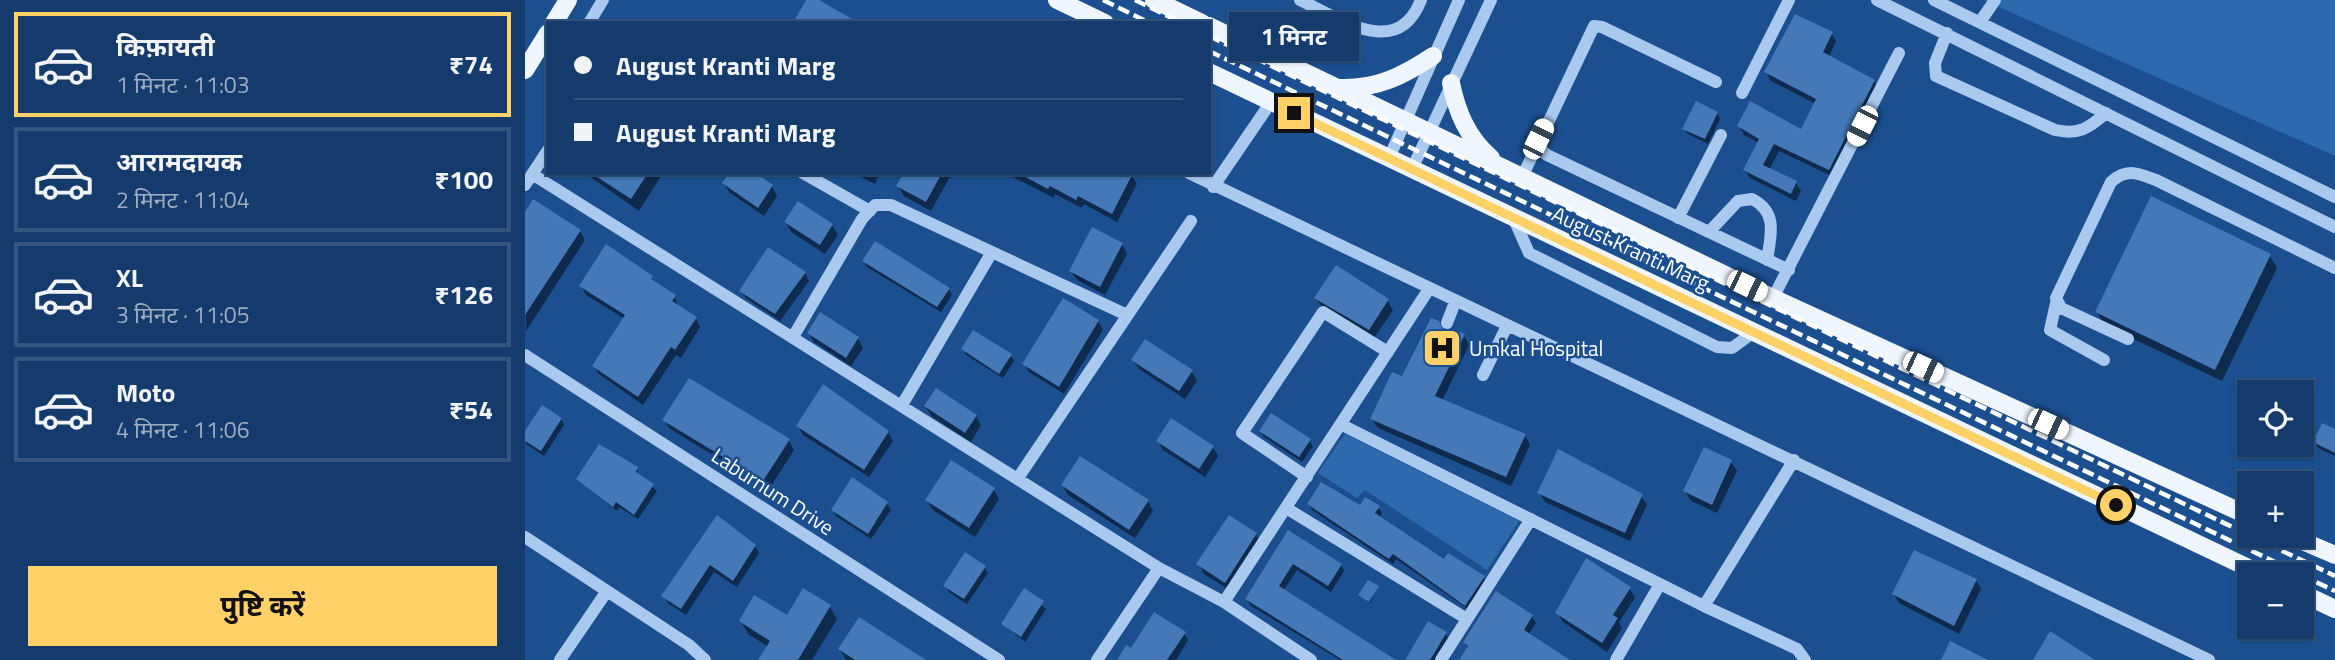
<!DOCTYPE html>
<html lang="hi">
<head>
<meta charset="utf-8">
<style>
  body { margin:0; font-family:"Titillium Web","Noto Sans Devanagari",sans-serif; background:#1d4271; color:#f1f3f6; height:100vh; display:flex; flex-direction:column; font-size:26px; white-space:nowrap }
  * { box-sizing:border-box; margin:0 }
  p { font-size:23px; color:#9dadc1 }
  .icon { flex:none; width:38px; height:38px; fill:none; stroke:currentColor; stroke-width:2; stroke-linecap:round; stroke-linejoin:round }
  .map { position:relative; flex:1; overflow:hidden }
  .panel { display:flex; flex-direction:column; background:#143b6b; width:525px }
  .panel>* { flex:none }
  .top-card { position:absolute; left:21px; top:21px; width:665px; height:154px; border-radius:0px; box-shadow:0 2px 5px #0004,0 0 0 2px #33557e; display:grid; align-content:center; height:154px; padding:0 28px; background:#143b6b }
  .controls { position:absolute; left:1712px; top:380px; display:grid; gap:14px }
  .controls a { display:grid; place-items:center; width:77px; height:77px; border-radius:0px; background:#143b6b; box-shadow:0 2px 5px #0004,0 0 0 2px #33557e; font-size:35px }
  .end { position:absolute; width:32px; height:32px; margin:-16px; border:9px solid #ffd166; background:#111; box-shadow:0 0 0 4px #111 }
  .from { border-radius:50% }
  .bubble { position:absolute; height:49px; border-radius:0px; background:#143b6b; box-shadow:0 2px 5px #0004,0 0 0 2px #33557e; font-size:23px; font-weight:700; line-height:49px; text-align:center }
  .car { position:absolute; width:21px; height:42px; margin:-21px -10px; border-radius:9px; box-shadow:0 0 5px 2px #0007; background:linear-gradient(#fff 24%,#345 0 40%,#fff 0 76%,#345 0 86%,#fff 0) }
  .top-card b { display:flex; align-items:center; gap:24px; height:66px; font-size:26px }
  .top-card b+b { border-top:2px solid #33557e }
  .top-card i { width:18px; height:18px; background:#f1f3f6 }
  ul { padding:12px 0 0; list-style:none }
  li { display:flex; align-items:center; gap:21px; height:105px; margin:0 14px 10px; padding:0 14px; border:4px solid #33557e; border-radius:0px }
  li div { flex:1 }
  li b { display:block; font-size:26px }
  li em { font-style:normal; font-weight:700 }
  li.selected { border-color:#ffd166 }
  li>.icon { width:63px; height:63px; stroke-width:1.5 }
  .action { display:flex; gap:14px; margin-top:auto; padding:14px 28px }
  .action a { flex:1; height:80px; border-radius:0px; background:#ffd166; color:#111; font-size:28px; font-weight:700; line-height:80px; text-align:center }
  main { display:flex; flex:1; min-height:0 }
  .map>svg:first-child { display:block }
</style>
</head>
<body>
<main>
<section class="panel">
<ul>
<li class="selected"><svg class="icon" aria-label="car" viewBox="0 0 24 24"><path d="M5 17H2v-5l4-1 3-4h7l3 4 3 1v5h-3M9 17h6M6 11h13"/><circle cx="7" cy="17" r="2"/><circle cx="17" cy="17" r="2"/></svg><div><b>किफ़ायती</b><p>1 मिनट · 11:03</p></div><em>₹74</em></li>
<li><svg class="icon" aria-label="car" viewBox="0 0 24 24"><path d="M5 17H2v-5l4-1 3-4h7l3 4 3 1v5h-3M9 17h6M6 11h13"/><circle cx="7" cy="17" r="2"/><circle cx="17" cy="17" r="2"/></svg><div><b>आरामदायक</b><p>2 मिनट · 11:04</p></div><em>₹100</em></li>
<li><svg class="icon" aria-label="car" viewBox="0 0 24 24"><path d="M5 17H2v-5l4-1 3-4h7l3 4 3 1v5h-3M9 17h6M6 11h13"/><circle cx="7" cy="17" r="2"/><circle cx="17" cy="17" r="2"/></svg><div><b>XL</b><p>3 मिनट · 11:05</p></div><em>₹126</em></li>
<li><svg class="icon" aria-label="car" viewBox="0 0 24 24"><path d="M5 17H2v-5l4-1 3-4h7l3 4 3 1v5h-3M9 17h6M6 11h13"/><circle cx="7" cy="17" r="2"/><circle cx="17" cy="17" r="2"/></svg><div><b>Moto</b><p>4 मिनट · 11:06</p></div><em>₹54</em></li>
</ul>
<div class="action"><a>पुष्टि करें</a></div>
</section>
<div class="map">
<svg width="1810" height="660" viewBox="0 0 1810 660">
  <rect width="100%" height="100%" fill="#1b4f8f"/>
  <!-- green -->
  <path fill="#2e69ad" d="M1458,0H1810V156Z
    M820,434L994,521L962,570L840,490L832,498L793,473Z"/>
  <!-- shadow -->
  <path fill="#0007" d="M1306,33L1311,41L1304,57L1349,81L1354,90L1309,177L1254,151L1244,170L1271,183L1276,191L1271,201L1225,178L1220,170L1234,143L1219,135L1214,126L1277,131L1291,104L1246,81L1241,72Z
    M1192,113L1195,119L1183,144L1163,134L1159,129Z
    M60,173H138L114,211Z
    M228,173L247,186L252,196L239,216L204,192L199,183Z
    M328,173H355L350,184Z
    M381,173H427L406,211L379,196L373,186Z
    M480,173H605L612,184L592,222L559,204L557,208L530,194L529,198Z
    M0,215L55,231L60,240L1,331Z
    M261,222L307,225L313,235L300,254L266,232Z
    M597,244L602,254L580,295L552,280L546,271Z
    M1744,255L1752,268L1697,381L1579,325L1572,312Z
    M339,261L424,289L427,295L416,312L342,267Z
    M280,273L284,281L255,321L221,298L216,291Z
    M56,286L150,297L153,307L171,319L175,327L156,358L151,355L118,405L74,374L69,366L100,319L61,295Z
    M791,298L862,300L868,310L849,338L797,307Z
    M573,321L578,330L539,394L504,372L499,364Z
    M284,333L333,339L338,348L326,366L289,342Z
    M918,333L939,336L944,345L917,401L1000,435L1005,445L986,486L853,428L847,419Z
    M438,349L485,355L489,361L478,378L441,355Z
    M608,360L667,372L672,381L660,399L614,369Z
    M165,381L264,441L269,450L244,489L145,429L139,420Z
    M401,407L451,416L456,425L446,442L406,416Z
    M36,419L39,425L19,456L1,444L0,435Z
    M273,426L363,432L368,441L344,477L278,435Z
    M736,431L784,440L788,446L777,462L739,437Z
    M1810,431V456L1793,448L1790,442Z
    M633,441L688,447L693,456L680,477L638,450Z
    M1206,462L1212,471L1192,513L1166,501L1160,491Z
    M112,469L114,476L132,491L113,519L94,507L92,511L53,479Z
    M327,480L362,504L366,510L346,539L311,516L308,510Z
    M538,486L623,501L628,511L610,538L543,495Z
    M469,490L474,499L450,537L408,510L402,500Z
    M1014,492L1116,496L1122,505L1105,541L1020,502Z
    M784,504L853,507L857,513L854,518L919,562L958,577L962,583L944,610L871,559L868,564L787,510Z
    M192,518L230,546L234,553L212,587L189,572L161,615L143,603L139,596Z
    M764,533L816,565L819,571L806,592L772,570L758,591L868,660H815L726,606L722,599Z
    M731,534L736,544L706,591L679,574L674,564Z
    M1061,560L1105,589L1110,598L1094,622L1097,628L1082,652L1038,622L1032,613Z
    M459,567L463,573L442,604L424,592L420,586Z
    M1451,580L1456,589L1434,634L1374,603L1369,594Z
    M852,588L845,603L835,595Z
    M279,591L305,607L312,619L287,660H235L244,647L223,634L216,621L262,618Z
    M499,591L521,609L500,642L478,624Z
    M971,593L1007,617L1011,623L1003,635L1041,660H936L943,648L940,643Z
    M659,633L663,640L651,660H594Z
    M920,633L924,640L912,660H882Z
    M315,649L398,660H321Z"/>
  <!-- building -->
  <path fill="#4478b7" d="M281,0H294L334,23H268Z
    M1270,14L1308,32L1298,52L1350,80L1304,170L1249,144L1238,165L1272,181L1266,194L1218,170L1234,139L1212,126L1225,101L1276,129L1291,99L1239,72Z
    M1171,101L1193,112L1180,139L1157,129Z
    M66,173H123L106,199Z
    M204,173H231L248,185L233,208L197,183Z
    M379,173H417L401,202L371,186Z
    M493,173H608L587,214L553,196L551,200L525,186L523,189Z
    M1626,196L1746,254L1690,370L1570,312Z
    M8,199L56,230L0,315V212Z
    M273,201L308,224L295,245L259,222Z
    M567,227L598,243L575,287L544,271Z
    M350,241L425,288L412,307L337,261Z
    M81,244L128,276L126,279L151,295L147,301L172,317L150,350L146,347L113,397L67,366L100,315L54,286Z
    M243,247L281,272L250,314L214,291Z
    M811,265L864,299L844,330L789,298Z
    M538,298L574,320L534,387L497,364Z
    M295,312L334,337L321,358L282,333Z
    M906,318L914,321L918,331L928,329L940,334L910,396L1001,434L981,477L845,419L867,372L877,376Z
    M448,330L487,354L474,374L436,349Z
    M620,339L668,370L654,391L606,360Z
    M164,378L265,439L238,481L137,420Z
    M298,384L364,431L339,470L271,426Z
    M411,388L452,415L440,433L399,406Z
    M17,405L37,418L16,451L0,441V431Z
    M746,413L786,439L774,457L734,431Z
    M646,418L689,446L674,469L631,441Z
    M1797,423L1810,429V453L1788,442Z
    M74,444L113,467L111,472L129,484L109,515L91,502L88,507L51,479Z
    M1179,447L1207,460L1187,505L1158,491Z
    M1033,449L1118,494L1100,533L1012,493Z
    M555,456L624,500L604,530L536,485Z
    M426,460L470,488L444,528L400,500Z
    M327,477L363,502L343,534L306,510Z
    M796,482L835,505L840,497L855,506L850,513L919,559L923,553L960,576L940,606L868,554L864,559L782,504Z
    M192,515L231,545L208,581L185,565L156,609L136,596Z
    M704,515L732,533L700,583L671,564Z
    M763,530L817,564L803,586L768,564L754,586L871,660H818L720,599Z
    M1389,550L1452,579L1429,626L1367,594Z
    M440,552L461,566L439,599L418,586Z
    M1061,558L1106,587L1088,615L1093,618L1077,643L1030,613Z
    M843,580L854,586L844,602L833,595Z
    M278,588L306,605L273,660H233L245,641L214,621L229,595L262,615Z
    M499,588L519,601L496,637L476,624Z
    M971,591L1008,615L999,630L1045,660H934L943,646L938,642Z
    M629,612L661,632L642,660H592L601,645L606,648Z
    M334,617L401,660H330L313,649Z
    M903,621L922,632L905,660H880Z
    M1525,631L1570,660H1508Z
    M1425,641L1463,660H1416Z"/>
  <g fill="none" stroke-linecap="round" stroke-linejoin="round">
    <!-- minor -->
    <path stroke="#a9c9ee" stroke-width="12" d="M775,0C814,18 872,61 896,0
      M1352,0L1810,227
      M1409,0L1810,197
      M1455,22L1470,0
      M64,23L78,0
      M1422,33L1410,63L1411,76L1530,130C1553,135 1563,129 1581,113
      M1191,82L1077,27L1069,26L1012,146L1022,155L1264,270
      M1217,93L1264,0
      M864,158L934,0
      M887,169L966,0
      M278,173L345,211
      M664,173L1684,660
      M7,174L634,568L699,602L786,660
      M997,177L1012,146
      M0,185L23,150
      M688,187L746,102
      M988,217L1004,253L1192,347L1207,348L1229,332
      M1153,218L1196,135
      M1184,232L1213,201L1227,199C1253,212 1246,235 1242,260
      M1248,298L1374,53
      M1531,303L1525,330L1579,360
      M922,323L930,302
      M268,337L337,219L350,205H366L602,315
      M1603,339L1536,308L1531,298L1586,182C1602,168 1612,173 1631,180L1810,268
      M0,355L474,660
      M958,375L982,326
      M377,405L467,252
      M817,425L1179,606L1272,649L1280,660
      M782,477L717,433L798,312L863,352
      M493,478L666,221
      M761,508L942,619
      M0,537L164,645L180,660
      M699,602L904,289
      M1179,606L1269,460
      M35,660L82,591
      M572,660L634,568
      M916,660L1006,519
      M1091,660L1135,584"/>
    <!-- major -->
    <path stroke="#f0f6ff" stroke-width="18" d="M532,0L580,23
      M629,0L677,23
      M29,23L43,0
      M684,26L1248,298L1724,516
      M0,70L23,33
      M684,72L1736,574
      M926,83C932,113 943,138 966,158
      M815,88C852,89 878,76 908,56
      M1766,536L1810,555
      M1776,593L1810,609"/>
    <!-- rail -->
    <path stroke="#fff" stroke-width="4.5" stroke-dasharray="12 5" stroke-linecap="butt" d="M578,0L625,23
      M610,0L657,23
      M684,36L1724,535
      M684,51L1775,574
      M1726,536L1810,576
      M1776,575L1810,591"/>
  </g>
  <g fill="none" stroke-linecap="round" stroke-linejoin="round">
    <!-- route -->
    <path stroke="#ffd166" stroke-width="9" d="M769,113L1591,505"/>
  </g>
  <!-- icons -->
  <defs>
    <g id="hospital-square" transform="scale(2.0125)"><rect x="-9" y="-9" width="18" height="18" rx="4" fill="#ffd166" stroke="#1b4f8f"/><path d="M-5-5h3v3.5h4V-5h3V5h-3V1.5h-4V5h-3Z" fill="#111"/></g>
  </defs>
  <g fill-rule="evenodd">
    <use href="#hospital-square" x="917" y="348"/>
  </g>
  <g text-anchor="middle" dominant-baseline="central" stroke-width="5" stroke-linejoin="round" paint-order="stroke">
    <!-- street labels -->
    <g font-size="21" fill="#fff" stroke="#1b4f8f">
      <text transform="translate(1106 248) rotate(25)">August Kranti Marg</text>
      <text transform="translate(248 491) rotate(33)">Laburnum Drive</text>
    </g>
    <!-- poi labels -->
    <g font-size="21" fill="#fff" stroke="#1b4f8f" text-anchor="start">
      <text x="944" y="348">Umkal Hospital</text>
    </g>
  </g>
</svg>
<div class="controls">
<a><svg class="icon" aria-label="locate" viewBox="0 0 24 24"><circle cx="12" cy="12" r="6"/><path d="M12 2v4M12 18v4M2 12h4M18 12h4"/></svg></a>
<a>+</a>
<a>−</a>
</div>
<i class="end from" style="left:1591px;top:505px"></i>
<i class="end" style="left:769px;top:113px"></i>
<div class="bubble" style="left:704px;top:12px;width:130px">1 मिनट</div>
<i class="car" style="left:1337px;top:126px;rotate:207deg"></i>
<i class="car" style="left:1013px;top:139px;rotate:26deg"></i>
<i class="car" style="left:1222px;top:286px;rotate:116deg"></i>
<i class="car" style="left:1398px;top:367px;rotate:115deg"></i>
<i class="car" style="left:1523px;top:424px;rotate:115deg"></i>
<div class="top-card">
<b><i class="from"></i>August Kranti Marg</b>
<b><i></i>August Kranti Marg</b>
</div>
</div>
</main>
</body>
</html>
